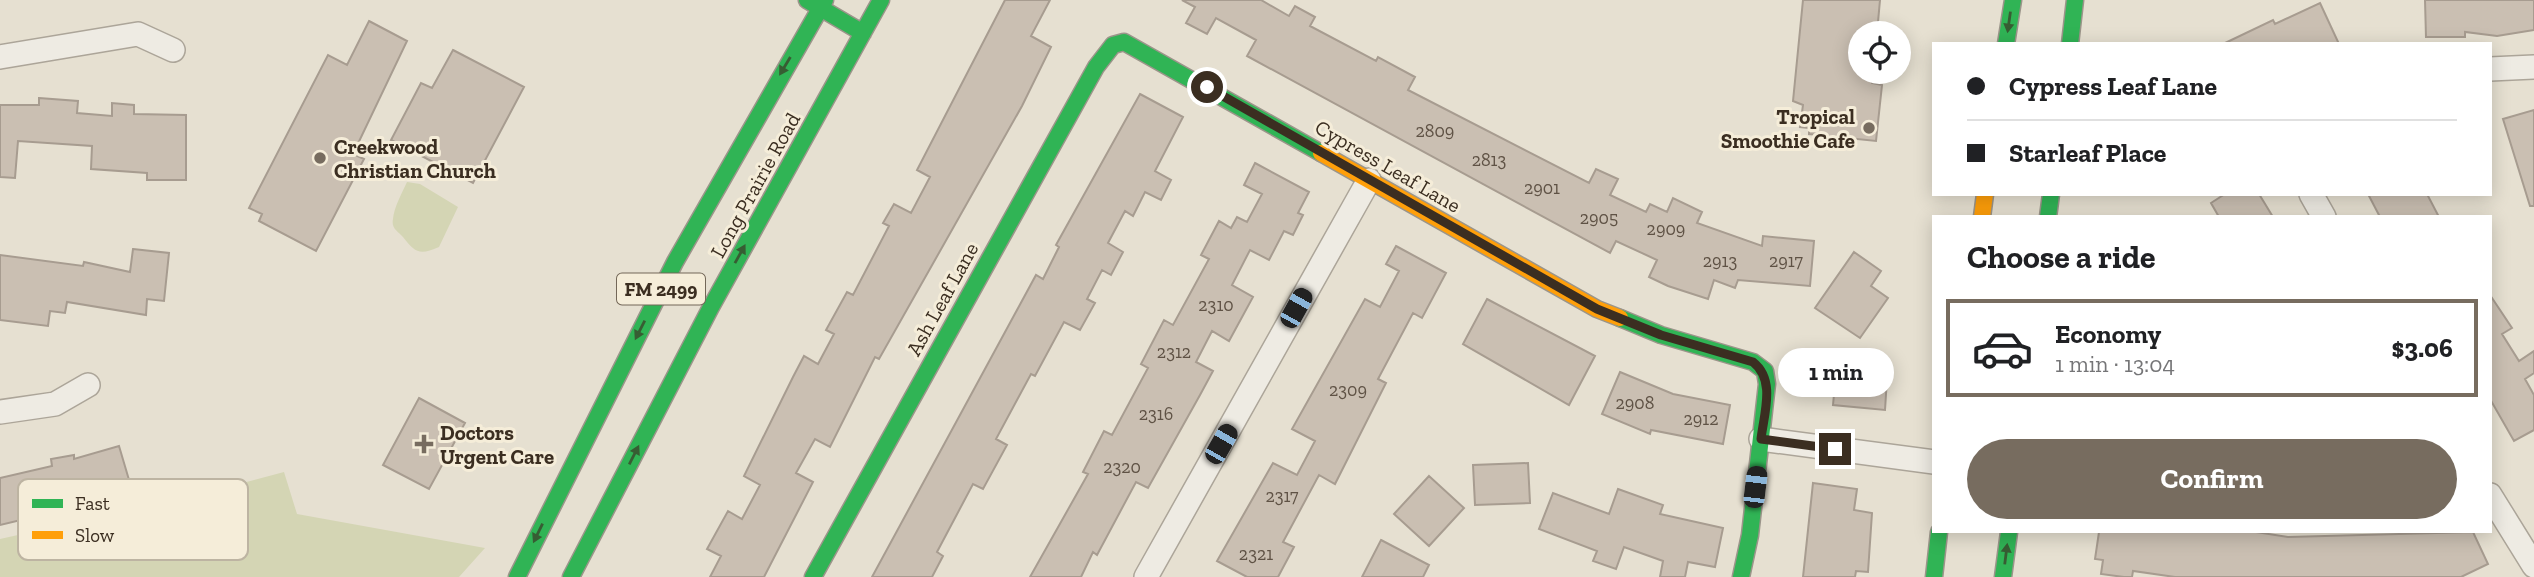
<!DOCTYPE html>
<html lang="en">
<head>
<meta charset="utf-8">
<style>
  body { margin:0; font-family:"Zilla Slab",serif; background:#f6f6f6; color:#202124; height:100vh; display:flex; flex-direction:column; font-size:26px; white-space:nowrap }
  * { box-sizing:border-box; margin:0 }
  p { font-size:23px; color:#757577 }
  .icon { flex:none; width:38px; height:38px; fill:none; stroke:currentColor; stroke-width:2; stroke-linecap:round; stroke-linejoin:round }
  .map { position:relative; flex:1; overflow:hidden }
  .side { position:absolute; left:1932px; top:215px; width:560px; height:318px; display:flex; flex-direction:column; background:#fff; border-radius:0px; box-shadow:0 4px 18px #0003 }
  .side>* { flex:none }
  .banner { position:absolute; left:1932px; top:42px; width:560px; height:154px; border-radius:0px; box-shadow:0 4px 18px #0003; display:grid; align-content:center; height:154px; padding:0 35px; background:#fff }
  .fabs { position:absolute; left:1848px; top:21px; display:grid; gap:14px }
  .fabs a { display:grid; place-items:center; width:63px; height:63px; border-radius:50%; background:#fff; box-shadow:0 4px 18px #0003; font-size:35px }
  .end { position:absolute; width:32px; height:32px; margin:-16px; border:9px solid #3b2e21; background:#fff; box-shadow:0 0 0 4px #fff }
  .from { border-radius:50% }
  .bubble { position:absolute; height:49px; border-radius:24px; background:#fff; box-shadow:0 4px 18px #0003; font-size:23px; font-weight:700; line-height:49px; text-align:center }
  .car { position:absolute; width:21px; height:42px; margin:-21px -10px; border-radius:9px; box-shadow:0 0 5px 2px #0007; background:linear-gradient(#222 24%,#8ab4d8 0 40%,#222 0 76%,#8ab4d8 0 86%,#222 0) }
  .banner b { display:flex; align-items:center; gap:24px; height:66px; font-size:26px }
  .banner b+b { border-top:2px solid #e0e0e0 }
  .banner i { width:18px; height:18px; background:#202124 }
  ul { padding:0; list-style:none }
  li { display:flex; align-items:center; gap:21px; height:98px; margin:0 14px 10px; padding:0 21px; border:4px solid transparent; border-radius:0px }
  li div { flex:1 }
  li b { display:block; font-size:26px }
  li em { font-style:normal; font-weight:700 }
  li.current { border-color:#776c5f }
  li>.icon { width:63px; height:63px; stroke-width:1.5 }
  h2 { padding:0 35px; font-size:32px; line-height:84px }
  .button { display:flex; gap:14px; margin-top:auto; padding:14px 35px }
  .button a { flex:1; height:80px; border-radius:42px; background:#776c5f; color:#fff; font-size:28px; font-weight:700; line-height:80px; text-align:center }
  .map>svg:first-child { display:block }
</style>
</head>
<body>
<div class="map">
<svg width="2534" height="577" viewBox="0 0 2534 577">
  <rect width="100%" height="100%" fill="#e6e0d1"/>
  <!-- green -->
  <path fill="#d4d5b4" d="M407,182L420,184L458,207L439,247C419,256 415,252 403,237C398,231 391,229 393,219C394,207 402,193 407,182Z
    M284,472L297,514L485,548L459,577H0V539L193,496Z"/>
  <!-- building -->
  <path fill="#cabfb2" stroke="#a79c90" stroke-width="2" d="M1005,0H1050L1031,36L1051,47L1022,106L879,359L875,357L830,447L815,439L796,473L813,482L764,577H710L721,556L707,549L728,511L742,519L760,485L744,476L793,377L804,356L818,364L834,334L826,330L847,292L853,295L889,226L883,223L894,204L911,213L930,177L917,170Z
    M1182,0H1261L1289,16L1295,6L1315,17L1310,26L1376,61L1378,57L1415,77L1408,90L1589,183L1596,169L1618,179L1610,195L1646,212L1650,204L1667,212L1673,198L1702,212L1697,223L1762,246L1763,236L1814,241L1810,286L1738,280L1735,288L1714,280L1708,299L1668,286L1649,277L1657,260L1616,241L1610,253L1247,56L1256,40L1216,18L1207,34L1186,23L1195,7Z
    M1803,0H1880L1877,33H1860V72H1873L1872,83L1882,85L1876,141L1809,134V128L1800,127L1803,105L1793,101Z
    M2425,0H2534V30L2497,36L2465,32V37H2426Z
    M2320,3L2339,44H2223L2273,20L2275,24Z
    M369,21L407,41L353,154L364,159L316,251L259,221L262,214L249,208L328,55L347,65Z
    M453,50L524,87L473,183L391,140L421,83L432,88Z
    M1140,94L1183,117L1155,171L1171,180L1161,200L1145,192L1133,216L1125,211L1108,243L1123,252L1111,275L1102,270L1087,299L1095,303L1080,330L1064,322L1035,376L1031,374L996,439L1007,445L983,489L973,484L937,552L943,556L932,577H872L1036,275L1043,279L1059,247L1056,245Z
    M39,98L78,101L77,113L112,116V103L134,105V114L186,115V180H147V173L91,169L92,146L18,141L15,178L0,177V105H39Z
    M2534,110V206H2530L2503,119Z
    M1255,163L1309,192L1298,213L1303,215L1293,235L1284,231L1269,260L1250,250L1232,285L1253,297L1229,341L1212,331L1196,362L1213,371L1200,395L1148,488L1136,482L1097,555L1093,552L1081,577H1030L1088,474L1083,472L1104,431L1112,435L1148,368L1141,364L1164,320L1173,325L1209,259L1201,255L1219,221L1231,228L1237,217L1247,222L1262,194L1244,185Z
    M2225,194H2259L2273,217H2219L2211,203Z
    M2368,194H2427L2439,217H2380Z
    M1396,246L1446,273L1422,318L1413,313L1378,379L1386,383L1335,484L1319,475L1283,542L1294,547L1278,577H1247L1217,561L1273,463L1297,475L1315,441L1292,429L1365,299L1380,307L1399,271L1386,264Z
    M133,249L169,253L164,301L147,299L146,315L67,302L65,313L50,311L48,326L0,320V255L83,266L84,262L130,272Z
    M1854,252L1881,271L1871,286L1888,298L1860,338L1815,308Z
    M2490,295L2512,328L2502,334L2519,361L2534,351V373L2525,379L2534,395V430L2514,441L2490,399Z
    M1487,299L1595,356L1569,405L1463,344Z
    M1837,362L1870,364L1869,377L1887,378L1885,410L1833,405Z
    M1620,372L1673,394L1730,405L1723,444L1651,430L1650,434L1602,414Z
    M419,398L465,423L429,489L383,465Z
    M119,446L132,490L82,504L84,517L48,523L46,514L0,525V478L52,466L51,459L74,455V459Z
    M1528,463L1530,503L1475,505L1473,465Z
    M1429,476L1464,508L1429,546L1394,514Z
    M1813,483L1857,489L1854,510L1872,513L1868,572L1856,571L1855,577H1803Z
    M1618,489L1663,505L1660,514L1723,528L1715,567L1688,562L1685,577H1660L1663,561L1624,547L1616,569L1593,561L1597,551L1539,529L1553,493L1609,514Z
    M2099,532H2256L2288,537L2473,532L2488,564L2461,577H2175L2133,571L2132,577H2124L2101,574L2103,560L2095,559Z
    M1381,540L1429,565L1423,577H1362Z"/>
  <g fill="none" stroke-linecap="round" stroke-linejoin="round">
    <!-- street casing -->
    <g stroke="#aca599" stroke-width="26">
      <path id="street" d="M0,57L138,34L173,50
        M2490,69L2534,67
        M2311,194L2324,217
        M0,412L55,404L88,385
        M1761,439L1934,462
        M2490,495L2534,566
        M1146,577L1369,180"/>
    </g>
    <!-- fast casing -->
    <g stroke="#9b958a" stroke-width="19">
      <path id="fast" d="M807,0L863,33
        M2006,44L2013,0
        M2070,44L2075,0
        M2048,217L2051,194
        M1620,318L1661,335L1753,362L1765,371L1767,384L1750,535L1741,577
        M517,577L675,262L825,0
        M571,577L711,307L881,0
        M813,577L1096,67L1113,45L1124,42L1321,153
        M1934,577L1939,532
        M2003,577L2009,532"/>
    </g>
    <!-- slow casing -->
    <g stroke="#9b958a" stroke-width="19">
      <path id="slow" d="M1321,153L1597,309L1620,318
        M1982,217L1985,194"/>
    </g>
    <!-- street -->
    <use href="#street" stroke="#eeebe3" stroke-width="23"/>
    <!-- fast -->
    <use href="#fast" stroke="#30b455" stroke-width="16"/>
    <!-- slow -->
    <use href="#slow" stroke="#ff9f0a" stroke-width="16"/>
  </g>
  <!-- one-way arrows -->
  <defs><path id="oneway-solid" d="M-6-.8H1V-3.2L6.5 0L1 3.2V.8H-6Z" transform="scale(1.75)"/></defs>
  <g fill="#375d33">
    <use href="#oneway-solid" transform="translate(2009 22) rotate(98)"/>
    <use href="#oneway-solid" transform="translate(785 66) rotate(121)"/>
    <use href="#oneway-solid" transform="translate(740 254) rotate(-61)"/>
    <use href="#oneway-solid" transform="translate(640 330) rotate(117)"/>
    <use href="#oneway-solid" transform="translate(634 455) rotate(-63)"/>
    <use href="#oneway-solid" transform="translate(538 533) rotate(116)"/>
    <use href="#oneway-solid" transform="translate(2006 554) rotate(-83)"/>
  </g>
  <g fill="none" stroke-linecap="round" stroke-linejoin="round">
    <!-- route -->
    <path stroke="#3b2e21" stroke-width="9" d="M1207,87L1597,309L1661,335L1753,362C1776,380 1764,413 1761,439L1835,449"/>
  </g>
  <!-- markers -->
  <g fill="#776c5f" stroke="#f5edd9" stroke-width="2.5">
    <circle cx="1869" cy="128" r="7"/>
    <circle cx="320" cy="158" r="7"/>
    <path d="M420.5 433.5h7v7h7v7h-7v7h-7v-7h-7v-7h7z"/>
  </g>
  <g text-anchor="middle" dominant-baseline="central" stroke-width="6" stroke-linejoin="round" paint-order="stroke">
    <!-- number labels -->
    <g font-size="18" fill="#5f5245">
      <text x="1435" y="131">2809</text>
      <text x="1489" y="160">2813</text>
      <text x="1542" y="188">2901</text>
      <text x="1599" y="218">2905</text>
      <text x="1666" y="229">2909</text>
      <text x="1720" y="261">2913</text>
      <text x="1786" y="261">2917</text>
      <text x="1216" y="305">2310</text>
      <text x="1174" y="352">2312</text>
      <text x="1348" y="390">2309</text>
      <text x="1635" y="403">2908</text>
      <text x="1156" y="414">2316</text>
      <text x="1701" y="419">2912</text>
      <text x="1122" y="467">2320</text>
      <text x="1282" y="496">2317</text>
      <text x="1256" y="554">2321</text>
    </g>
    <!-- shield labels -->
    <rect fill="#f5edd9" stroke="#736758" stroke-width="2" x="617" y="273.5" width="88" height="31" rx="5"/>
    <g font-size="19" font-weight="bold" fill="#3b2e21">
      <text x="661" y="289">FM 2499</text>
    </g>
    <!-- poi labels -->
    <g font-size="21" font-weight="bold" fill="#3b2e21" stroke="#f5edd9" text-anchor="start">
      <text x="1855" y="116" text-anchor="end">Tropical<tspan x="1855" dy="24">Smoothie Cafe</tspan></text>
      <text x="334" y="146">Creekwood<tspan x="334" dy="24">Christian Church</tspan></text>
      <text x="440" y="432">Doctors<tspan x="440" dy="24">Urgent Care</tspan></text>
    </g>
    <!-- street labels -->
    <g font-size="21" fill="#3b2e21" stroke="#f5edd9">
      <text transform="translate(1388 166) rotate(30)">Cypress Leaf Lane</text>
      <text transform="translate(755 185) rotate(-61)">Long Prairie Road</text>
      <text transform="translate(942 299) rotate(-61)">Ash Leaf Lane</text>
    </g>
  </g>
  <!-- legend -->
  <rect x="18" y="479" width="230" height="81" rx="10" fill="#f5edd9" stroke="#bdb4a2" stroke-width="2"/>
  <rect x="32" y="499" width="31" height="9" fill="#30b455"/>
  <rect x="32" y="531" width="31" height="8" fill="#ff9f0a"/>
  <g font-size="19" fill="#3b2e21">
    <text x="75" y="510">Fast</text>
    <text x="75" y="542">Slow</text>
  </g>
</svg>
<div class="fabs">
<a><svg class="icon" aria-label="locate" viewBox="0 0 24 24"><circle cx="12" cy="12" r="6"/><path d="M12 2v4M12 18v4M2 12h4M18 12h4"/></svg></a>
</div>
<i class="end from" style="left:1207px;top:87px"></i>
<i class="end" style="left:1835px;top:449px"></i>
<div class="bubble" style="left:1778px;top:348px;width:116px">1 min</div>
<i class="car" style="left:1296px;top:308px;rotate:29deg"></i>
<i class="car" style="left:1221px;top:444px;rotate:30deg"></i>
<i class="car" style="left:1755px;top:487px;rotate:7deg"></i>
<div class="banner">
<b><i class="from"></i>Cypress Leaf Lane</b>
<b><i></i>Starleaf Place</b>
</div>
<section class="side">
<h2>Choose a ride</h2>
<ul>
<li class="current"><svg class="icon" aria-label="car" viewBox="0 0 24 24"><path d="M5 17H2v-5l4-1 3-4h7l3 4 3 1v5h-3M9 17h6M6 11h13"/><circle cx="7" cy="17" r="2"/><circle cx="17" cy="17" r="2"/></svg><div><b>Economy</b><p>1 min · 13:04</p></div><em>$3.06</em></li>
</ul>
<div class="button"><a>Confirm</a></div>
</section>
</div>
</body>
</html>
